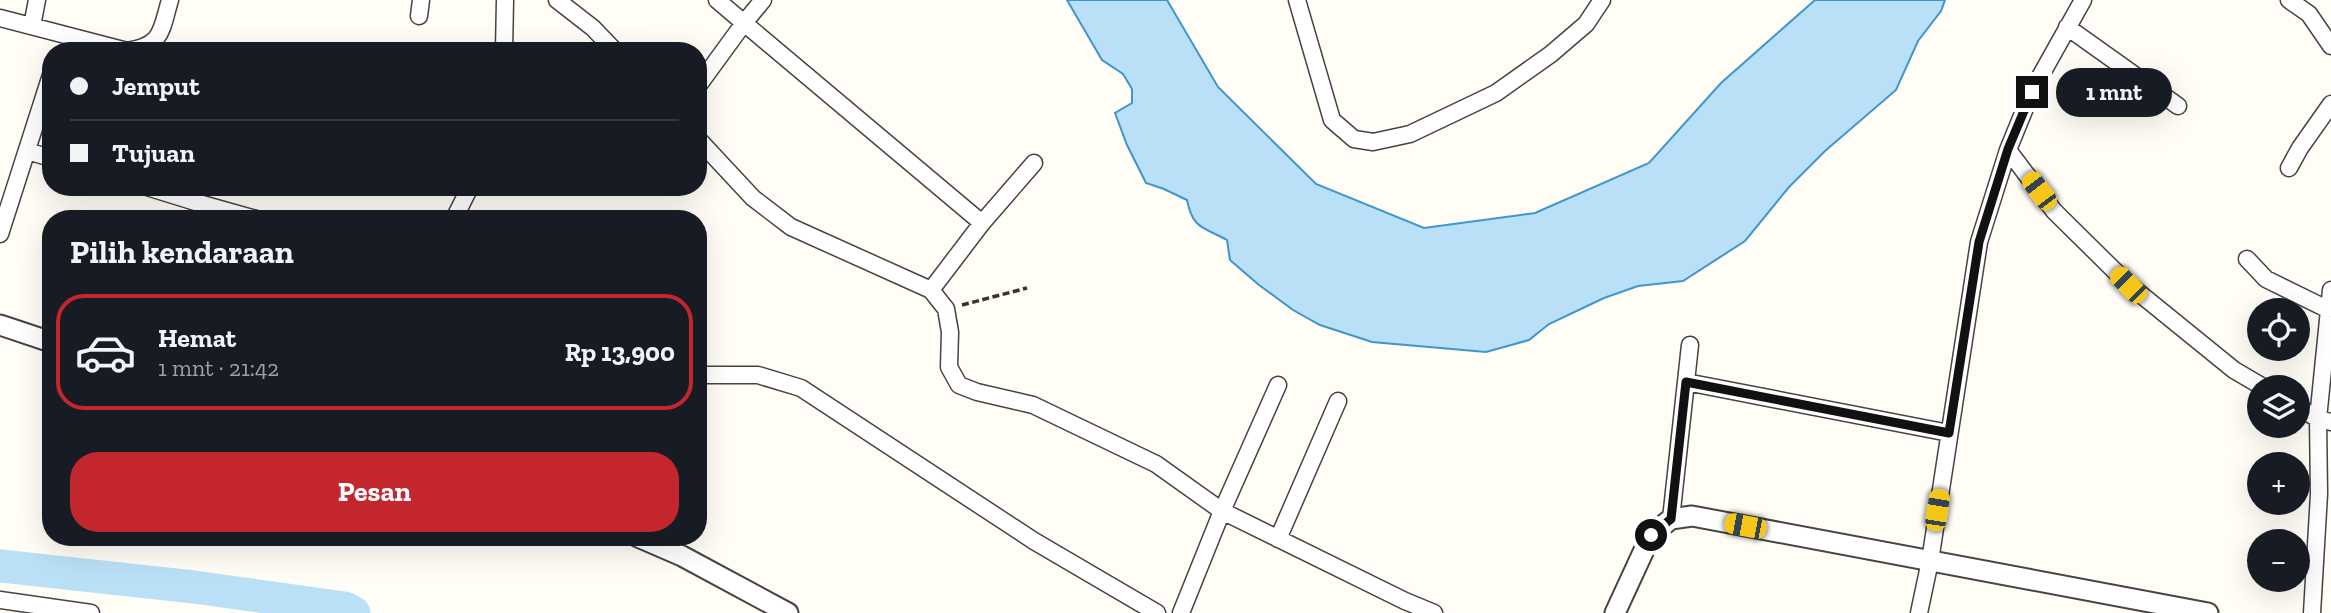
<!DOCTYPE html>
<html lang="id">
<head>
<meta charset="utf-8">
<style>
  body { margin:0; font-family:"Zilla Slab",serif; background:#20242c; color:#f1f3f6; height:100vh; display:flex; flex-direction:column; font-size:26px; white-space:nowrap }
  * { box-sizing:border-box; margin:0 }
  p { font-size:23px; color:#9ea1a6 }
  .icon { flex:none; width:38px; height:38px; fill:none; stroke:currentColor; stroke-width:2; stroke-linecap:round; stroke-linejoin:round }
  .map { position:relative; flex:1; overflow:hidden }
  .drawer { position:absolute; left:42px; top:210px; width:665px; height:336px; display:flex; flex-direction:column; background:#171b24; border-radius:28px; box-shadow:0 7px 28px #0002 }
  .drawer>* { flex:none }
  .top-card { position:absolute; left:42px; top:42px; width:665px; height:154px; border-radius:28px; box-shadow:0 7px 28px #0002; display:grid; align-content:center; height:154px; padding:0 28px; background:#171b24 }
  .controls { position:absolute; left:2247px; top:298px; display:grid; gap:14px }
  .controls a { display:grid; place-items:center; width:63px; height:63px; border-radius:50%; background:#171b24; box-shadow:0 7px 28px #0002; font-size:35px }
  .end { position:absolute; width:32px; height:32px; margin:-16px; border:9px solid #111; background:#fff; box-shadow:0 0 0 4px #fff }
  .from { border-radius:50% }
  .bubble { position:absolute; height:49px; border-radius:24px; background:#171b24; box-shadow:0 7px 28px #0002; font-size:23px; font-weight:800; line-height:49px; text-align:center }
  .car { position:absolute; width:21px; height:42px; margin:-21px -10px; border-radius:9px; box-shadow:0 0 5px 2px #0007; background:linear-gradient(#f5c518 24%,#345 0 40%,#f5c518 0 76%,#345 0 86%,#f5c518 0) }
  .top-card b { display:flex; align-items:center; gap:24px; height:66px; font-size:26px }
  .top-card b+b { border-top:2px solid #363941 }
  .top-card i { width:18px; height:18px; background:#f1f3f6 }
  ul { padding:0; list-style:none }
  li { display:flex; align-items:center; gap:21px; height:116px; margin:0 14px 10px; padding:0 14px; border:4px solid #363941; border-radius:28px }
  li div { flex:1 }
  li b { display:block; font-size:26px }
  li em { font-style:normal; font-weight:800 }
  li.active { border-color:#c4262e }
  li>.icon { width:63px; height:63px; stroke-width:1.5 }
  h2 { padding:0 28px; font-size:32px; line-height:84px }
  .button { display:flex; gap:14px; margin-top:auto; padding:14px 28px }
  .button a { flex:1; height:80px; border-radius:28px; background:#c4262e; color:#fff; font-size:28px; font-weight:800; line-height:80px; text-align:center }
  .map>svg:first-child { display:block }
</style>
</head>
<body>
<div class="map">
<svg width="2331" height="613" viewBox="0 0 2331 613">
  <rect width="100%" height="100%" fill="#fffdf5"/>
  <!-- water -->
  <path fill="#b9e0f7" stroke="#3f96cf" stroke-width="2" d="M1067,0H1167L1218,87L1316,184L1424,228L1535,213L1649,163L1721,83L1815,0H1945L1941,11L1918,41L1896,90L1825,151L1789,187L1745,241L1683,281L1638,286L1604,298L1549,324L1529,340L1486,352L1372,342L1320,325L1293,310L1259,285L1230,260L1227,240C1204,227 1193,230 1187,200L1164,189L1146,183L1127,145L1115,113L1132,103V89L1123,74L1102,60Z"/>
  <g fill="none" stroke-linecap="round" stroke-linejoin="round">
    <!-- river -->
    <path stroke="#b9e0f7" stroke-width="33" d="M0,566L194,587L345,608L354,613"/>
    <!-- minor casing -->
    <g stroke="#444" stroke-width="19">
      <path id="minor" d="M557,0L593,28L615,51
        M717,0L744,23L763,0
        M1297,0L1332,120L1354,139L1373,142L1410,134L1496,93L1551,54L1586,24L1602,0
        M2289,0L2309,14L2331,46
        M419,16L421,0
        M0,18L127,51C163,46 161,30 170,0
        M32,26L37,0
        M2067,27L2178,106
        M504,51L505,0
        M698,86L744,23L982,223
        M698,139L753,198L791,227L931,290L946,309L950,332L949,367L959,385L977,392L1033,405L1156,464L1222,511L1405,601L1434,613
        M2008,150L2054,211L2128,284L2234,370L2263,387
        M27,151L51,158
        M2289,168L2300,148L2331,104
        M147,187L202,204
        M195,219L202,204L256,219
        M454,219L470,187
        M0,234L51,75
        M2247,259L2266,279L2327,309
        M931,290L982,223L1034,163
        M698,375H758L801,388L1034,541L1157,613
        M1686,382L1949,433
        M2298,407L2318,419L2331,422
        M1671,519L1690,345
        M1278,539L1338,401
        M0,600L91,613
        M1181,613L1222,511L1278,385
        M1919,613L1930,561L1979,242L2008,150L2032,91L2083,0
        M2312,613L2319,494L2318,419L2331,290"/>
    </g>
    <!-- tertiary casing -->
    <g stroke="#444" stroke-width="23">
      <path id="tertiary" d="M0,325L51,342
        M638,537L682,556L788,613
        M1615,613L1651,535L1671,519L1692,516L2208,613"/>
    </g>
    <!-- path -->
    <path stroke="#333" stroke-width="3.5" stroke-dasharray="7 3.5" stroke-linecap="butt" d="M962,305L1027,288"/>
    <!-- minor -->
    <use href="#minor" stroke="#fff" stroke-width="16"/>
    <!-- tertiary -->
    <use href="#tertiary" stroke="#fff" stroke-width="19"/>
  </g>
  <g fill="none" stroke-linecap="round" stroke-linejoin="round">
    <!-- route -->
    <path stroke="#111" stroke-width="9" d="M1651,535L1671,519L1686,382L1949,433L1979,242L2008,149L2032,92"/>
  </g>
</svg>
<div class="controls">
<a><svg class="icon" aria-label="locate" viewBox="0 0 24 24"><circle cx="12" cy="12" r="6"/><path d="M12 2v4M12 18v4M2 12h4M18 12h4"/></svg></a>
<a><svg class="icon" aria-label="layers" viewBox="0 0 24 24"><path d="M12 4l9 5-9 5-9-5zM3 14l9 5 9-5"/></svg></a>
<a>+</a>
<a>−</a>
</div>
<i class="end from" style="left:1651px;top:535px"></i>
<i class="end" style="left:2032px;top:92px"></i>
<div class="bubble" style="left:2056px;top:68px;width:116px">1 mnt</div>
<i class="car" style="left:2039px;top:191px;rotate:323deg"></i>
<i class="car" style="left:2128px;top:285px;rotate:315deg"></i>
<i class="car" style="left:1937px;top:510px;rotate:9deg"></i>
<i class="car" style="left:1745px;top:526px;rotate:281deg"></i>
<div class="top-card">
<b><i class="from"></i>Jemput</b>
<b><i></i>Tujuan</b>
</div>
<section class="drawer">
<h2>Pilih kendaraan</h2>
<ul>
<li class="active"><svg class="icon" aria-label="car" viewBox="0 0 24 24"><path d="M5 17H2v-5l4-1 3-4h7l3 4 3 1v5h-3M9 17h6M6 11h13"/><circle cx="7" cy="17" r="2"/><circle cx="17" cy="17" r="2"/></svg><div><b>Hemat</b><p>1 mnt · 21:42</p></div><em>Rp 13,900</em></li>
</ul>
<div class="button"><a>Pesan</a></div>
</section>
</div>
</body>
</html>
